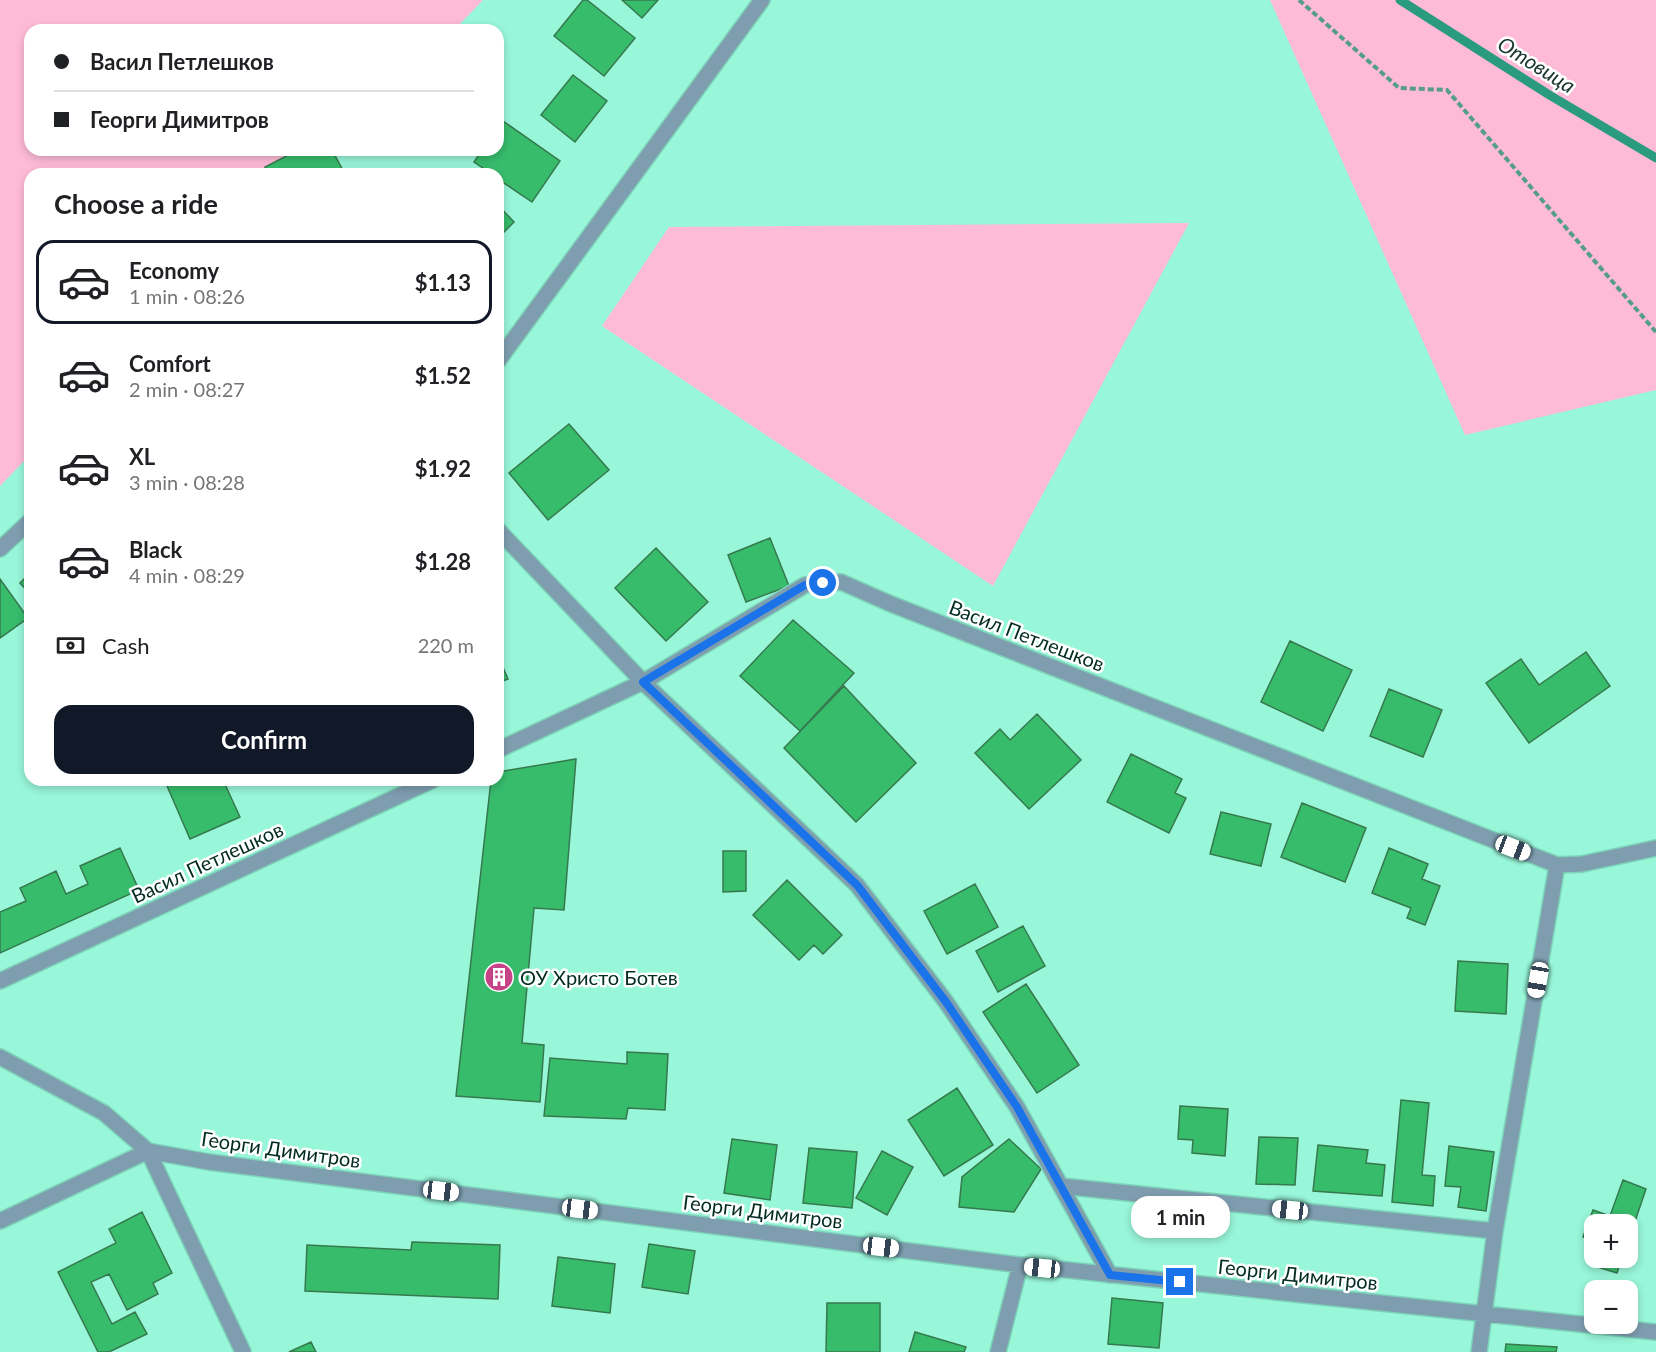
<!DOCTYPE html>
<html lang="en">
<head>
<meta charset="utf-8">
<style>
  body { margin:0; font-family:Lato,sans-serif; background:#f6f6f6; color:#202124; height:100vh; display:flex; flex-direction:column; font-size:22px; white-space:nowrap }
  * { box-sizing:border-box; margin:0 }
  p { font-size:20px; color:#757577 }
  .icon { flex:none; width:33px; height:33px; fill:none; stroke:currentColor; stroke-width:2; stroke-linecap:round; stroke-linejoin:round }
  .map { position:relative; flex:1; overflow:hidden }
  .panel { position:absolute; left:24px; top:168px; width:480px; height:618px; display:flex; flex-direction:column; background:#fff; border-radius:18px; box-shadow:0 3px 9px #0003 }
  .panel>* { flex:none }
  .top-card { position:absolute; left:24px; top:24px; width:480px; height:132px; border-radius:18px; box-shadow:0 3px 9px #0003; display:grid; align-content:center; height:132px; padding:0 30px; background:#fff }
  .fabs { position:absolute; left:1584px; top:1214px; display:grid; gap:12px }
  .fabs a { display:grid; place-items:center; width:54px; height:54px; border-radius:12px; background:#fff; box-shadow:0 3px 9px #0003; font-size:30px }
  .end { position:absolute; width:27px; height:27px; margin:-14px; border:8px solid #1a73e8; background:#fff; box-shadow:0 0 0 3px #fff }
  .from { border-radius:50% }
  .bubble { position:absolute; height:42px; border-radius:18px; background:#fff; box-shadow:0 3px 9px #0003; font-size:20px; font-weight:700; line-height:42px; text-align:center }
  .car { position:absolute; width:18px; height:36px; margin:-18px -9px; border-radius:8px; box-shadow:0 0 4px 2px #0007; background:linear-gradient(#fff 24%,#345 0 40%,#fff 0 76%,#345 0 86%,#fff 0) }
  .top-card b { display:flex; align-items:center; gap:21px; height:57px; font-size:22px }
  .top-card b+b { border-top:2px solid #e0e0e0 }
  .top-card i { width:15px; height:15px; background:#202124 }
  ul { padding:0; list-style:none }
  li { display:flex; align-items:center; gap:18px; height:84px; margin:0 12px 9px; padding:0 18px; border:3px solid transparent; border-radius:18px }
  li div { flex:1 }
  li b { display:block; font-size:22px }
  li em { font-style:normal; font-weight:700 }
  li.selected { border-color:#111827 }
  li>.icon { width:54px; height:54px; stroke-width:1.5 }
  h2 { padding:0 30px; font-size:27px; line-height:72px }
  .pay { display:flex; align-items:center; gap:15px; height:66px; padding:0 30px; font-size:22px }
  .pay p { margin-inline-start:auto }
  .cta { display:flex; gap:12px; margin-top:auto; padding:12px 30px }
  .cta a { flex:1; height:69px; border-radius:18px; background:#111827; color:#fff; font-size:24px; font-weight:700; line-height:69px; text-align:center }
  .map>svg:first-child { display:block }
</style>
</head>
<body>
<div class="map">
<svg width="1656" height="1352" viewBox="0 0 1656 1352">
  <rect width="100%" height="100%" fill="#98f6d9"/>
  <!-- green -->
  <path fill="#febbd7" d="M0,0H483L454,30H30V150H334L310,174H30V455L0,486Z
    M1270,0H1656V390L1465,435Z
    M1189,223L993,586L602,326L669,227Z"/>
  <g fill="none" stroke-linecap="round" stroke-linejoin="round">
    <!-- stream -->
    <path stroke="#2b9b80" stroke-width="9" d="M1400,0L1551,96L1656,158"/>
  </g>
  <!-- building -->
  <path fill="#37bc6c" stroke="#36794d" stroke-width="1.5" d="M583,0H587L635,38L604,76L554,36Z
    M622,0H658L642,18Z
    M573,75L607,101L575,142L541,115Z
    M503,121L560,161L532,202L498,179V174H492L474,162L482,150H498V128Z
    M298,150H332L345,174H269L265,167Z
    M498,205L514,222L498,238Z
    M569,424L609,470L548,520L509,473Z
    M770,538L789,586L746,602L728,555Z
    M656,548L708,602L666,641L615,588Z
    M30,573V594L20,583Z
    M0,579L28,618L0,638Z
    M793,620L854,673L800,731L740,676Z
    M1290,641L1352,670L1323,731L1261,702Z
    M1586,652L1610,686L1529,743L1486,683L1521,659L1539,685Z
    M498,656L508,679L498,683Z
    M844,686L916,763L856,822L784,748Z
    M1389,689L1442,710L1423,757L1370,736Z
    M1037,714L1081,760L1029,809L975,753L1000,729L1010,740Z
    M1131,754L1182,779L1175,793L1186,798L1169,833L1107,802Z
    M576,759L564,910L534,908L522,1043L544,1045L540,1102L456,1096L491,780H498V772Z
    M181,780H223L240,817L190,839L167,786Z
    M1302,803L1366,828L1345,882L1281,857Z
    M1221,812L1271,824L1261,866L1210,854Z
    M120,848L139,890L0,953V912L26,901L20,888L56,871L66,894L88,884L80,866Z
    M1389,848L1428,864L1422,879L1440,886L1425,925L1407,918L1411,908L1372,893Z
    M723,851H746V891L723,892Z
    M787,880L842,935L823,954L814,945L799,960L753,915Z
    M975,884L998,927L947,954L924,911Z
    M1023,926L1045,966L998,992L976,951Z
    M1458,961L1508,964L1506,1014L1455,1011Z
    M1026,984L1079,1065L1037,1093L983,1012Z
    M627,1052L668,1054L665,1110L628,1108L626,1119L544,1116L550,1058L627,1064Z
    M957,1088L993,1145L944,1176L908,1120Z
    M1401,1100L1429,1103L1422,1175L1435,1176L1433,1206L1392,1202Z
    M1180,1106L1228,1109L1225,1156L1192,1153L1193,1140L1178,1139Z
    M1259,1137L1298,1138L1295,1185L1256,1184Z
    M732,1139L777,1145L770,1200L724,1193Z
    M1009,1139L1041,1169L1014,1212L959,1207L962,1177Z
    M1318,1145L1368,1150L1366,1163L1385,1165L1382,1196L1313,1191Z
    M1449,1146L1494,1152L1486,1211L1458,1207L1461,1187L1445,1186Z
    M809,1148L857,1152L852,1208L803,1203Z
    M882,1151L913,1167L887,1215L856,1198Z
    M1623,1180L1646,1189L1628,1242V1224H1594V1240L1583,1237L1593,1210L1610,1216Z
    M142,1212L172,1273L153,1283L158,1294L127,1310L109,1274L91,1282L112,1324L135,1312L147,1334L109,1352H98L58,1272L116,1243L109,1229Z
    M412,1242L500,1245L498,1299L305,1291L307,1245L411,1250Z
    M649,1244L695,1251L688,1294L642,1287Z
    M1594,1254V1257H1622L1617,1273L1591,1265Z
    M558,1257L615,1264L610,1313L552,1306Z
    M1112,1298L1163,1303L1159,1348L1108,1344Z
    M827,1303H880V1352H826Z
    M915,1332L966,1347L964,1352H909Z
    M311,1342L316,1352H289Z
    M1506,1344L1557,1347L1556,1352H1505Z"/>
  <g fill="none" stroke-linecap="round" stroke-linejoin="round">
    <!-- minor casing -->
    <g stroke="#7dd2b8" stroke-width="18">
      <path id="minor" d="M498,361L762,0
        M498,530L643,682L857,885L946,1002L1017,1107L1110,1275
        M0,549L30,521
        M498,750L643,682L805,585L841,582L891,604L1557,865L1582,864L1656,848
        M0,981L433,780
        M0,1057L104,1113L148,1151L209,1162L1020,1265L1656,1332
        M148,1151L243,1352
        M1061,1186L1495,1231
        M0,1221L148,1151
        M998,1352L1020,1265
        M1479,1352L1495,1231L1557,865"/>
    </g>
    <!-- path -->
    <path stroke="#569d89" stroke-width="4" stroke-dasharray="6 3" stroke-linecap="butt" d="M1299,0L1399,88L1447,90L1656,332"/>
    <!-- minor -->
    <use href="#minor" stroke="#7e9eb0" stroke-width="15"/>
  </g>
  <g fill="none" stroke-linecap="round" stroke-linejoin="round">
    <!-- route -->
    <path stroke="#1a73e8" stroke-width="8" d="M823,583L805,585L643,682L857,885L946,1002L1017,1107L1110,1275L1180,1282"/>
  </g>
  <!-- icons -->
  <defs>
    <g id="building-disc" transform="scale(1.5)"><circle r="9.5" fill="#c74387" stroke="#fff"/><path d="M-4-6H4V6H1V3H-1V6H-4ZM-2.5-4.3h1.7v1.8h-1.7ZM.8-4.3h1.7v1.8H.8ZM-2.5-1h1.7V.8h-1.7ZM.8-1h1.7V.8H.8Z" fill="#fff"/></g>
  </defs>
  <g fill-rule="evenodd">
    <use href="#building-disc" x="499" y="977"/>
  </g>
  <g text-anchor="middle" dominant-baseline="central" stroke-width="5" stroke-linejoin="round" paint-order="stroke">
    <!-- street labels -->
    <g font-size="20" fill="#022c22" stroke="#fff">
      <text transform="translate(1027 635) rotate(21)">Васил Петлешков</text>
      <text transform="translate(207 862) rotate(-25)">Васил Петлешков</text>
      <text transform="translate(281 1149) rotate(8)">Георги Димитров</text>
      <text transform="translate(763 1211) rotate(7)">Георги Димитров</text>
      <text transform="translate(1298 1274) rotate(6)">Георги Димитров</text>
    </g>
    <!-- poi labels -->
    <g font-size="20" fill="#022c22" stroke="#fff" text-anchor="start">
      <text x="520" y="977">ОУ Христо Ботев</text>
    </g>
    <!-- water labels -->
    <g font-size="21" font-style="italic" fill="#18352d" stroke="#fff">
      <text transform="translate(1537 64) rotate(32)">Отовица</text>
    </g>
  </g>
</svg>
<div class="fabs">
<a>+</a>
<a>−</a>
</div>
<i class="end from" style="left:823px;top:583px"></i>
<i class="end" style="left:1180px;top:1282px"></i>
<div class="bubble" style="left:1131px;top:1196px;width:99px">1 min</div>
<i class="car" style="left:1513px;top:848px;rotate:111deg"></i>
<i class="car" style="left:1538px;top:980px;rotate:190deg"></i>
<i class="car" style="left:441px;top:1191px;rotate:97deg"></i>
<i class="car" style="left:580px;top:1209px;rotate:97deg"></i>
<i class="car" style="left:1290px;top:1210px;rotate:276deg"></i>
<i class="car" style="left:881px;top:1247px;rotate:97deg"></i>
<i class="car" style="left:1042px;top:1268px;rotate:276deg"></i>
<div class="top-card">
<b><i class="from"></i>Васил Петлешков</b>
<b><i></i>Георги Димитров</b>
</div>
<section class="panel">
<h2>Choose a ride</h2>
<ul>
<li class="selected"><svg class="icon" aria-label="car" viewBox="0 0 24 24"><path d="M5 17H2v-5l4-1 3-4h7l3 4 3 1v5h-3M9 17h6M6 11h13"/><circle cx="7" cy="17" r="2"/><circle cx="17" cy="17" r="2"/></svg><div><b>Economy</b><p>1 min · 08:26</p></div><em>$1.13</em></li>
<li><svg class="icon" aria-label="car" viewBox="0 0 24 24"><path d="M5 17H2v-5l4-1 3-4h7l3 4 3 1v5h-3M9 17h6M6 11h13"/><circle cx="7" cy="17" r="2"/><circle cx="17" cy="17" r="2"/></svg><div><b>Comfort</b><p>2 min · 08:27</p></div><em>$1.52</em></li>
<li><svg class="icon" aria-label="car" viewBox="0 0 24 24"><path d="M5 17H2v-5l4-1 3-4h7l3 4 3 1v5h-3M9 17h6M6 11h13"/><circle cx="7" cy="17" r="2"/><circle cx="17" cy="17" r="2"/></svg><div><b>XL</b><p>3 min · 08:28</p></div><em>$1.92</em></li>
<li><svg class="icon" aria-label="car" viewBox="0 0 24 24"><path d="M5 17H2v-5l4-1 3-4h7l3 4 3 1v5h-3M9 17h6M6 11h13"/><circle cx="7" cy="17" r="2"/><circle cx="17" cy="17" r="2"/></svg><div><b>Black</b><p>4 min · 08:29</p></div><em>$1.28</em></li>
</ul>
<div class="pay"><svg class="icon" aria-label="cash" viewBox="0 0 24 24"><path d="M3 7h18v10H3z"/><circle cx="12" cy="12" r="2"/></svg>Cash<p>220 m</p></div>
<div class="cta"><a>Confirm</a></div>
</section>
</div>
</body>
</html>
